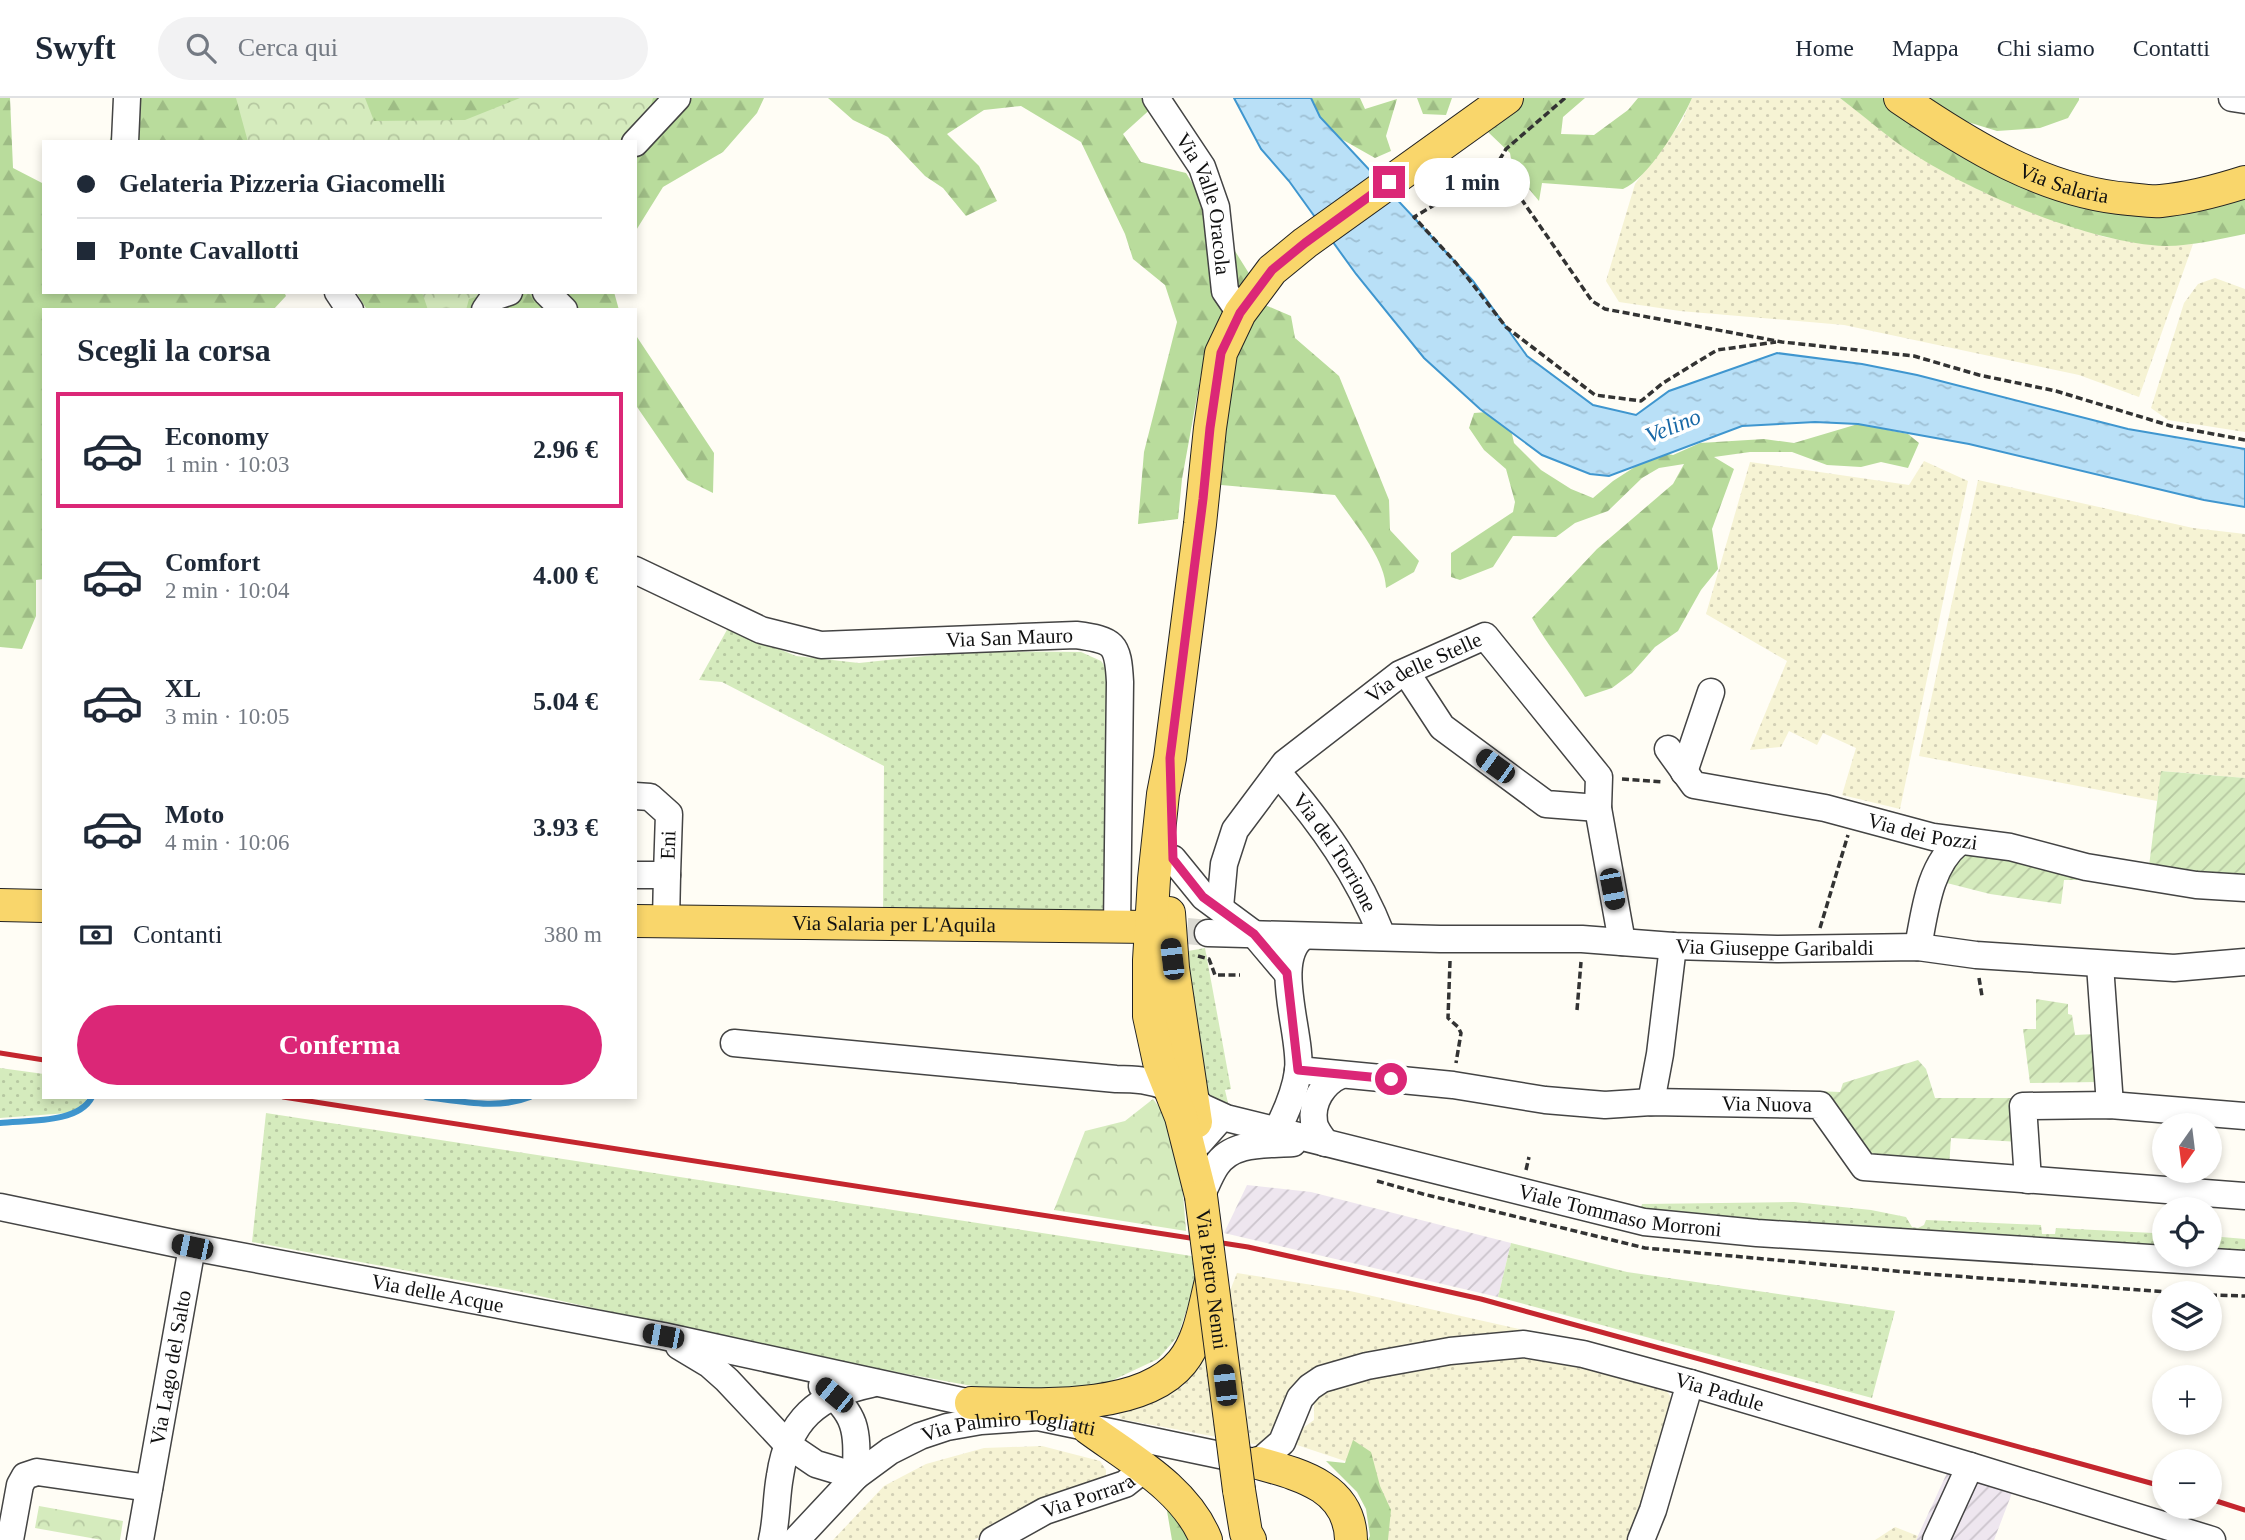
<!DOCTYPE html>
<html lang="it">
<head>
<meta charset="utf-8">
<style>
  body { margin:0; font-family:Georgia,serif; background:#f2f2f3; color:#1f2937; height:100vh; display:flex; flex-direction:column; font-size:26px; white-space:nowrap }
  * { box-sizing:border-box; margin:0 }
  p { font-size:23px; color:#747a83 }
  .icon { flex:none; width:38px; height:38px; fill:none; stroke:currentColor; stroke-width:2; stroke-linecap:round; stroke-linejoin:round }
  .map { position:relative; flex:1; overflow:hidden }
  .drawer { position:absolute; left:42px; top:210px; width:595px; height:791px; display:flex; flex-direction:column; background:#fff; border-radius:0px; box-shadow:0 4px 10px #0003 }
  .drawer>* { flex:none }
  .banner { position:absolute; left:42px; top:42px; width:595px; height:154px; border-radius:0px; box-shadow:0 4px 10px #0003; display:grid; align-content:center; height:154px; padding:0 35px; background:#fff }
  .needle { width:46px; rotate:194deg }
  .controls { position:absolute; left:2152px; top:1015px; display:grid; gap:14px }
  .controls a { display:grid; place-items:center; width:70px; height:70px; border-radius:50%; background:#fff; box-shadow:0 4px 10px #0003; font-size:35px }
  .end { position:absolute; width:32px; height:32px; margin:-16px; border:9px solid #db2777; background:#fff; box-shadow:0 0 0 4px #fff }
  .from { border-radius:50% }
  .bubble { position:absolute; height:49px; border-radius:24px; background:#fff; box-shadow:0 4px 10px #0003; font-size:23px; font-weight:800; line-height:49px; text-align:center }
  .car { position:absolute; width:21px; height:42px; margin:-21px -10px; border-radius:9px; box-shadow:0 0 5px 2px #0007; background:linear-gradient(#222 24%,#8ab4d8 0 40%,#222 0 76%,#8ab4d8 0 86%,#222 0) }
  .banner b { display:flex; align-items:center; gap:24px; height:66px; font-size:26px }
  .banner b+b { border-top:2px solid #e0e1e3 }
  .banner i { width:18px; height:18px; background:#1f2937 }
  ul { padding:0; list-style:none }
  li { display:flex; align-items:center; gap:21px; height:116px; margin:0 14px 10px; padding:0 21px; border:4px solid transparent; border-radius:0px }
  li div { flex:1 }
  li b { display:block; font-size:26px }
  li em { font-style:normal; font-weight:800 }
  li.current { border-color:#db2777 }
  li>.icon { width:63px; height:63px; stroke-width:1.5 }
  h2 { padding:0 35px; font-size:32px; line-height:84px }
  .pay { display:flex; align-items:center; gap:18px; height:77px; padding:0 35px; font-size:26px }
  .pay p { margin-inline-start:auto }
  .action { display:flex; gap:14px; margin-top:auto; padding:14px 35px }
  .action a { flex:1; height:80px; border-radius:42px; background:#db2777; color:#fff; font-size:28px; font-weight:800; line-height:80px; text-align:center }
  header { display:flex; align-items:center; gap:42px; box-sizing:border-box; height:98px; padding:0 35px; background:#fff; border-bottom:2px solid #e0e1e3 }
  header strong { font-size:33px }
  nav { display:flex; gap:38px; margin-inline-start:auto; font-size:24px }
  .search { width:490px; height:63px; background:#f2f2f3; display:flex; align-items:center; gap:18px; box-sizing:border-box; padding:0 24px; border-radius:38px; color:#747a83; font-size:26px }
  .map>svg:first-child { display:block }
</style>
</head>
<body>
<header>
<strong>Swyft</strong>
<div class="search"><svg class="icon" aria-label="search" viewBox="0 0 24 24"><circle cx="10" cy="10" r="6"/><path d="M15 15l6 6"/></svg>Cerca qui</div>
<nav><a>Home</a><a>Mappa</a><a>Chi siamo</a><a>Contatti</a></nav>
</header>
<div class="map">
<svg width="2245" height="1442" viewBox="0 0 2245 1442">
  <defs>
    <pattern id="industrial-furrows" width="10" height="10" patternUnits="userSpaceOnUse" patternTransform="scale(1.75)"><rect width="10" height="10" fill="#eee6ef"/><path d="M-1 1l2-2M0 10L10 0M9 11l2-2" fill="none" stroke="#cbc4cc"/></pattern>
    <pattern id="farmland-dots" width="8" height="8" patternUnits="userSpaceOnUse" patternTransform="scale(1.75)"><rect width="8" height="8" fill="#f6f3d4"/><path d="M2 2h.1M6 6h.1" fill="none" stroke="#d2cfb5" stroke-width="1.8" stroke-linecap="round"/></pattern>
    <pattern id="grass-dots" width="8" height="8" patternUnits="userSpaceOnUse" patternTransform="scale(1.75)"><rect width="8" height="8" fill="#d5ebbd"/><path d="M2 2h.1M6 6h.1" fill="none" stroke="#b6c8a1" stroke-width="1.8" stroke-linecap="round"/></pattern>
    <pattern id="forest-firs" width="22" height="20" patternUnits="userSpaceOnUse" patternTransform="scale(1.75)"><rect width="22" height="20" fill="#b9dc9c"/><path d="M5 1l3.5 6h-7zM16 11l3.5 6h-7z" fill="#9ebc85"/></pattern>
    <pattern id="park-crowns" width="20" height="18" patternUnits="userSpaceOnUse" patternTransform="scale(1.75)"><rect width="20" height="18" fill="#d5ebbd"/><path d="M2 6a3 3 0 1 1 6 0M12 15a3 3 0 1 1 6 0" fill="none" stroke="#b6c8a1"/></pattern>
    <pattern id="garden-furrows" width="10" height="10" patternUnits="userSpaceOnUse" patternTransform="scale(1.75)"><rect width="10" height="10" fill="#d5ebbd"/><path d="M-1 1l2-2M0 10L10 0M9 11l2-2" fill="none" stroke="#b6c8a1"/></pattern>
    <pattern id="water-ripples" width="26" height="14" patternUnits="userSpaceOnUse" patternTransform="scale(1.75)"><rect width="26" height="14" fill="#b9e0f7"/><path d="M2 4q2-2 4 0t4 0M15 11q2-2 4 0t4 0" fill="none" stroke="#9ebfd3"/></pattern>
  </defs>
  <rect width="100%" height="100%" fill="#fffdf5"/>
  <!-- industrial -->
  <path fill="url(#industrial-furrows)" d="M1247,1087L1311,1094L1511,1145L1498,1199L1224,1135Z
    M1947,1375L2012,1395L1994,1442H1916Z"/>
  <!-- farmland -->
  <path fill="url(#farmland-dots)" d="M1692,0H1840L1912,55L1981,93L2104,139L2165,148L2193,146L2139,299L2079,277L1844,227L1680,213L1619,204L1606,183L1635,86L1682,23Z
    M2215,180L2245,191V334L2168,322L2151,310L2184,205L2198,186Z
    M1924,363L1968,383L1900,711L1842,697L1856,650L1823,635L1817,647L1789,633L1781,649L1750,652L1787,563L1706,516L1750,364L1909,387Z
    M1978,382L2193,430L2245,436V680L2162,673L2157,703L1919,658Z
    M1237,1175L1350,1193L1519,1231L1529,1236L1317,1269L1299,1281L1287,1296L1270,1349L1121,1321L1118,1314L1161,1301L1183,1288L1206,1254Z
    M1526,1256L1583,1268L1666,1292L1673,1302V1313L1629,1442H1371L1372,1431L1364,1398L1351,1365L1297,1347L1300,1332L1314,1322V1302L1323,1291L1373,1276Z
    M1042,1348L1100,1363L1106,1372V1385L1039,1407L974,1442H833L884,1388L926,1366L984,1350Z
    M1895,1429L1918,1438L1916,1442H1875Z"/>
  <!-- grass -->
  <path fill="url(#grass-dots)" d="M728,530L796,558L859,565L973,553L1081,554L1101,563L1113,580L1108,822L883,814L884,668L722,584L699,582Z
    M1205,850L1231,991L1225,992L1228,1005L1217,1002L1205,993L1181,869L1188,853Z
    M0,970L44,976V999H87L85,1006L68,1015L0,1020Z
    M266,1015L1198,1159L1194,1189L1178,1238L1158,1261L1098,1289L994,1292L814,1259L517,1193L252,1144Z
    M1794,1104L1871,1112L1906,1119L1912,1129L1918,1130L1924,1127L1926,1122L2041,1127L2042,1136H2055L2056,1130L2153,1135L2155,1142L2165,1144V1149L1640,1114L1642,1106Z
    M2210,1138L2245,1141V1155L2210,1152Z
    M1511,1145L1627,1174L1895,1213L1872,1300L1498,1199Z"/>
  <!-- forest -->
  <path fill="url(#forest-firs)" d="M0,0H10L13,70L44,86V194H284L286,198L273,212H44V481L36,482V518L22,551L0,549Z
    M138,0H764L757,15L723,54L663,89L635,134V44H109L113,33Z
    M828,0H1154L1155,7L1123,36L1141,64L1186,75L1250,177L1265,207L1291,218L1295,240L1339,278L1389,402L1390,432L1419,463L1414,474L1386,490C1385,459 1352,423 1335,397L1221,387L1231,272L1202,271L1182,381L1178,421L1138,426L1144,354L1177,224L1165,187L1133,161L1125,136L1081,44L1021,8L984,12L947,36L979,68L997,103L966,118L943,90L925,78L888,39L853,22Z
    M1285,0H1360L1365,11L1397,1L1386,38L1391,53L1375,60L1336,38Z
    M1417,0H1452L1446,17L1423,16Z
    M1521,0H1585L1563,19L1561,36L1594,37L1628,12L1638,0H1692C1681,25 1648,81 1623,91L1542,85L1539,103L1513,72L1510,55L1488,34L1512,6Z
    M1840,0H1886L2012,78L2245,98V136C2219,141 2192,148 2166,148C2092,146 1975,96 1912,55C1887,39 1864,18 1840,0Z
    M1919,0H2079V2L2068,20L2040,30L1997,33L1932,13Z
    M356,194H614L619,212H367Z
    M635,236L714,355L713,395L687,382L635,306Z
    M1501,313L1512,336L1514,345L1541,372L1571,391L1593,400L1613,383L1658,354L1673,357L1700,345L1764,341L1794,345L1858,326L1908,336L1919,345L1908,370L1881,364L1861,369L1827,367L1792,354H1750L1714,359L1734,371L1712,431L1718,471L1701,492L1678,533L1655,549L1632,575L1612,590L1585,599C1568,571 1548,548 1532,520L1597,451L1673,386L1684,366L1659,370L1642,380L1608,413L1575,425L1556,439L1513,438L1493,469L1460,482L1451,479V455L1513,414L1515,404L1506,371L1484,352L1469,330L1474,315Z
    M1353,1342L1371,1354L1380,1388L1391,1412L1388,1442H1368L1370,1438L1366,1411L1357,1394L1326,1363L1345,1365Z
    M1175,1410L1192,1442H1172L1167,1413Z"/>
  <!-- park -->
  <path fill="url(#park-crowns)" d="M236,0H365L374,23L465,22L520,0H653L650,11L625,44H248Z
    M422,194H492L469,201L466,212H428Z
    M1153,1001L1178,1034L1186,1133L1054,1112L1085,1033L1125,1023Z
    M39,1408L123,1423L120,1442H102L35,1430Z"/>
  <!-- garden -->
  <path fill="url(#garden-furrows)" d="M2161,673L2245,680V781L2148,776Z
    M1962,753L2080,772L2077,782H2064L2061,806L1990,796L1939,783Z
    M2036,901L2068,906V916L2072,917L2075,937L2095,936L2098,984L2030,985L2023,931H2036Z
    M1918,962L1926,971L1935,1000H2017L2020,1044L1951,1040L1949,1069H1864L1820,1007L1816,993L1840,994L1843,985Z"/>
  <!-- water -->
  <path fill="url(#water-ripples)" stroke="#3f96cf" stroke-width="2" d="M1234,0H1311L1320,19L1473,183L1527,258L1593,307L1636,317L1669,293L1777,255L1862,266L1917,277L2128,331L2245,351V409L2204,402L1969,346L1858,326L1815,324L1742,328L1609,378L1590,376L1542,357L1480,311L1424,260L1356,176L1289,83L1261,51Z"/>
  <g fill="none" stroke-linecap="round" stroke-linejoin="round">
    <!-- stream -->
    <path stroke="#3f96cf" stroke-width="6" d="M426,999C459,1003 498,1012 530,999
      M0,1025C27,1022 78,1026 92,999"/>
    <!-- minor-tunnel -->
    <path stroke="#dbdad3" stroke-width="26" stroke-dasharray="26 13" stroke-linecap="butt" d="M1187,833L1208,835"/>
    <!-- minor casing -->
    <g stroke="#444" stroke-width="29">
      <g id="minor">
        <path id="s1" d="M1156,0L1202,69L1216,109L1225,193L1240,215"/>
        <path d="M2232,0L2245,2"/>
        <path d="M125,44L127,0"/>
        <path d="M635,45L677,0"/>
        <path d="M338,194L350,212"/>
        <path d="M546,194L564,212"/>
        <path d="M485,212L494,199L509,194"/>
        <path id="s2" d="M635,472L761,532L821,547L1076,537C1114,542 1118,545 1120,584L1117,830"/>
        <path d="M1406,574L1442,629L1546,706L1598,710"/>
        <path id="s3" d="M1668,651L1694,687L1825,710L1933,739L2010,749L2086,769L2196,787L2245,790"/>
        <path d="M1684,674L1711,594"/>
        <path id="s4" d="M1278,675C1321,725 1358,776 1382,838"/>
        <path d="M635,698L650,699L669,716L667,777"/>
        <path d="M1173,761L1204,799L1254,836L1287,875"/>
        <path d="M635,777H667L666,823"/>
        <path id="s5" d="M1220,809L1224,766L1235,732L1285,665L1400,576L1485,538L1599,679L1598,710L1622,844"/>
        <path id="s6" d="M1208,835L1440,841H1582L1673,848L1777,851L1918,849L1976,857L2174,870L2245,864"/>
        <path d="M1918,849C1925,813 1929,768 1959,744"/>
        <path d="M2100,867L2110,1007"/>
        <path d="M734,945L1116,981C1135,981 1151,982 1169,990"/>
        <path id="s7" d="M1298,972L1453,987L1545,1002L1605,1007L1651,1004L1820,1007L1864,1069L2245,1098"/>
        <path id="s8" d="M1184,991L1202,1009L1226,1020L1644,1124L1757,1135L2245,1166"/>
        <path d="M1651,1004L1660,956L1673,848"/>
        <path d="M1276,1034C1286,1015 1295,995 1298,973C1303,938 1270,861 1304,838"/>
        <path d="M1199,1045L1222,1019"/>
        <path d="M1325,1045C1322,1039 1315,1032 1314,1024C1311,1004 1323,985 1341,977"/>
        <path d="M2028,1082L2023,1008L2110,1007L2245,1018"/>
        <path d="M1201,1098C1206,1088 1210,1077 1216,1068C1232,1043 1266,1047 1293,1045"/>
        <path id="s9" d="M0,1109L192,1149L663,1238L989,1309"/>
        <path d="M679,1248L709,1266L727,1282L788,1347L816,1366L856,1378"/>
        <path d="M822,1288C859,1318 857,1333 856,1378"/>
        <path d="M10,1442L20,1387L25,1378L37,1374L149,1390"/>
        <path id="s10" d="M140,1442L192,1149"/>
        <path d="M772,1442C777,1421 776,1399 780,1378C788,1322 818,1297 871,1286"/>
        <path id="s11" d="M796,1442L856,1378L890,1353L920,1338L947,1329L981,1323L1038,1319L1258,1365L1282,1344L1300,1300L1310,1289L1322,1281L1367,1268L1450,1253L1524,1246L1583,1256L1690,1285L1970,1368L2212,1442"/>
        <path id="s12" d="M993,1442L1045,1413L1125,1386L1144,1371"/>
        <path d="M1641,1442L1653,1412L1690,1285"/>
        <path d="M1936,1442L1970,1368"/>
      </g>
    </g>
    <!-- major casing -->
    <g stroke="#222" stroke-width="34">
      <g id="major">
        <path id="s13" d="M1900,0C1969,47 2044,94 2129,101C2140,102 2151,104 2161,103C2191,100 2217,93 2245,84"/>
        <path d="M0,807L44,808"/>
        <path d="M1169,815L1173,870L1196,1024"/>
        <path id="s14" d="M635,823L1151,829"/>
        <path d="M1201,1098L1181,1019L1159,964L1149,918V862L1154,781L1163,696L1170,660L1200,426L1210,330L1221,255L1240,215L1272,172L1305,145L1507,0"/>
        <path d="M971,1305C1031,1306 1141,1315 1182,1264C1200,1242 1204,1210 1211,1183"/>
        <path d="M1088,1330C1130,1361 1186,1391 1206,1442"/>
        <path d="M1258,1365C1301,1377 1350,1389 1351,1442"/>
        <path d="M1239,1392L1246,1435L1250,1442"/>
      </g>
    </g>
    <!-- path -->
    <path stroke="#333" stroke-width="3.5" stroke-dasharray="7 3.5" stroke-linecap="butt" d="M1565,0L1506,51L1500,61L1499,69L1592,203L1605,211L1782,244L1914,258L1979,277L2056,293L2171,328L2245,342
      M1499,69L1414,119L1456,165L1506,229L1595,297L1641,303L1663,285L1717,252L1776,244
      M1622,681L1663,684
      M1820,830L1848,737
      M1198,858L1209,861L1215,877H1240
      M1450,863L1448,920L1458,929L1461,935L1456,965
      M1979,880L1982,898
      M1577,912L1581,864
      M1526,1072L1529,1059
      M1377,1083L1423,1096L1645,1150L1928,1176L2180,1195
      M2210,1197L2245,1198"/>
    <!-- minor -->
    <use href="#minor" stroke="#fff" stroke-width="26"/>
    <!-- major -->
    <use href="#major" stroke="#f9d66b" stroke-width="32"/>
    <!-- rail -->
    <path stroke="#c4262e" stroke-width="5" d="M0,955L44,962
      M283,999L1248,1149L1481,1201L2165,1389
      M2210,1401L2245,1412"/>
    <!-- major-bridge casing -->
    <g stroke="#222" stroke-width="34" stroke-linecap="butt">
      <g id="major-bridge">
        <path id="s15" d="M1201,1098L1239,1392"/>
      </g>
    </g>
    <!-- major-bridge -->
    <use href="#major-bridge" stroke="#f9d66b" stroke-width="32"/>
  </g>
  <g fill="none" stroke-linecap="round" stroke-linejoin="round">
    <!-- route -->
    <path stroke="#db2777" stroke-width="9" d="M1389,84L1305,145L1272,172L1240,215L1221,255L1210,330L1203,401L1170,660L1173,761L1203,799L1254,836L1287,875L1298,972L1391,981"/>
  </g>
  <g text-anchor="middle" dominant-baseline="central" stroke-width="7" stroke-linejoin="round" paint-order="stroke">
    <!-- street labels -->
    <g font-size="21" fill="#111" stroke="#fff">
      <text stroke="none"><textPath href="#s13" startOffset="186">Via Salaria</textPath></text>
      <text stroke="none"><textPath href="#s1" startOffset="119">Via Valle Oracola</textPath></text>
      <text stroke="none"><textPath href="#s2" startOffset="390">Via San Mauro</textPath></text>
      <text stroke="none"><textPath href="#s5" startOffset="332">Via delle Stelle</textPath></text>
      <text stroke="none"><textPath href="#s3" startOffset="278">Via dei Pozzi</textPath></text>
      <text transform="translate(668 747) rotate(-88)">Eni</text>
      <text stroke="none"><textPath href="#s4" startOffset="98">Via del Torrione</textPath></text>
      <text stroke="none"><textPath href="#s14" startOffset="259">Via Salaria per L'Aquila</textPath></text>
      <text stroke="none"><textPath href="#s6" startOffset="567">Via Giuseppe Garibaldi</textPath></text>
      <text stroke="none"><textPath href="#s7" startOffset="471">Via Nuova</textPath></text>
      <text stroke="none"><textPath href="#s8" startOffset="457">Viale Tommaso Morroni</textPath></text>
      <text stroke="none"><textPath href="#s15" startOffset="84">Via Pietro Nenni</textPath></text>
      <text stroke="none"><textPath href="#s9" startOffset="446">Via delle Acque</textPath></text>
      <text stroke="none"><textPath href="#s10" startOffset="175">Via Lago del Salto</textPath></text>
      <text stroke="none"><textPath href="#s11" startOffset="1024">Via Padule</textPath></text>
      <text stroke="none"><textPath href="#s11" startOffset="254">Via Palmiro Togliatti</textPath></text>
      <text stroke="none"><textPath href="#s12" startOffset="105">Via Porrara</textPath></text>
    </g>
    <!-- water labels -->
    <g font-size="23" font-style="italic" fill="#1768a6" stroke="#fff">
      <text transform="translate(1673 328) rotate(-22)">Velino</text>
    </g>
  </g>
</svg>
<div class="controls">
<a><svg class="needle" viewBox="-14 -14 28 28"><path d="M0-13l5 13h-10z" fill="#e53935"/><path d="M0 13l5-13h-10z" fill="#747a83"/></svg></a>
<a><svg class="icon" aria-label="locate" viewBox="0 0 24 24"><circle cx="12" cy="12" r="6"/><path d="M12 2v4M12 18v4M2 12h4M18 12h4"/></svg></a>
<a><svg class="icon" aria-label="layers" viewBox="0 0 24 24"><path d="M12 4l9 5-9 5-9-5zM3 14l9 5 9-5"/></svg></a>
<a>+</a>
<a>−</a>
</div>
<i class="end from" style="left:1391px;top:981px"></i>
<i class="end" style="left:1389px;top:84px"></i>
<div class="bubble" style="left:1414px;top:60px;width:116px">1 min</div>
<i class="car" style="left:1495px;top:668px;rotate:306deg"></i>
<i class="car" style="left:1612px;top:791px;rotate:169deg"></i>
<i class="car" style="left:1172px;top:861px;rotate:353deg"></i>
<i class="car" style="left:192px;top:1149px;rotate:282deg"></i>
<i class="car" style="left:663px;top:1238px;rotate:281deg"></i>
<i class="car" style="left:1225px;top:1287px;rotate:353deg"></i>
<i class="car" style="left:834px;top:1297px;rotate:309deg"></i>
<div class="banner">
<b><i class="from"></i>Gelateria Pizzeria Giacomelli</b>
<b><i></i>Ponte Cavallotti</b>
</div>
<section class="drawer">
<h2>Scegli la corsa</h2>
<ul>
<li class="current"><svg class="icon" aria-label="car" viewBox="0 0 24 24"><path d="M5 17H2v-5l4-1 3-4h7l3 4 3 1v5h-3M9 17h6M6 11h13"/><circle cx="7" cy="17" r="2"/><circle cx="17" cy="17" r="2"/></svg><div><b>Economy</b><p>1 min · 10:03</p></div><em>2.96 €</em></li>
<li><svg class="icon" aria-label="car" viewBox="0 0 24 24"><path d="M5 17H2v-5l4-1 3-4h7l3 4 3 1v5h-3M9 17h6M6 11h13"/><circle cx="7" cy="17" r="2"/><circle cx="17" cy="17" r="2"/></svg><div><b>Comfort</b><p>2 min · 10:04</p></div><em>4.00 €</em></li>
<li><svg class="icon" aria-label="car" viewBox="0 0 24 24"><path d="M5 17H2v-5l4-1 3-4h7l3 4 3 1v5h-3M9 17h6M6 11h13"/><circle cx="7" cy="17" r="2"/><circle cx="17" cy="17" r="2"/></svg><div><b>XL</b><p>3 min · 10:05</p></div><em>5.04 €</em></li>
<li><svg class="icon" aria-label="car" viewBox="0 0 24 24"><path d="M5 17H2v-5l4-1 3-4h7l3 4 3 1v5h-3M9 17h6M6 11h13"/><circle cx="7" cy="17" r="2"/><circle cx="17" cy="17" r="2"/></svg><div><b>Moto</b><p>4 min · 10:06</p></div><em>3.93 €</em></li>
</ul>
<div class="pay"><svg class="icon" aria-label="cash" viewBox="0 0 24 24"><path d="M3 7h18v10H3z"/><circle cx="12" cy="12" r="2"/></svg>Contanti<p>380 m</p></div>
<div class="action"><a>Conferma</a></div>
</section>
</div>
</body>
</html>
